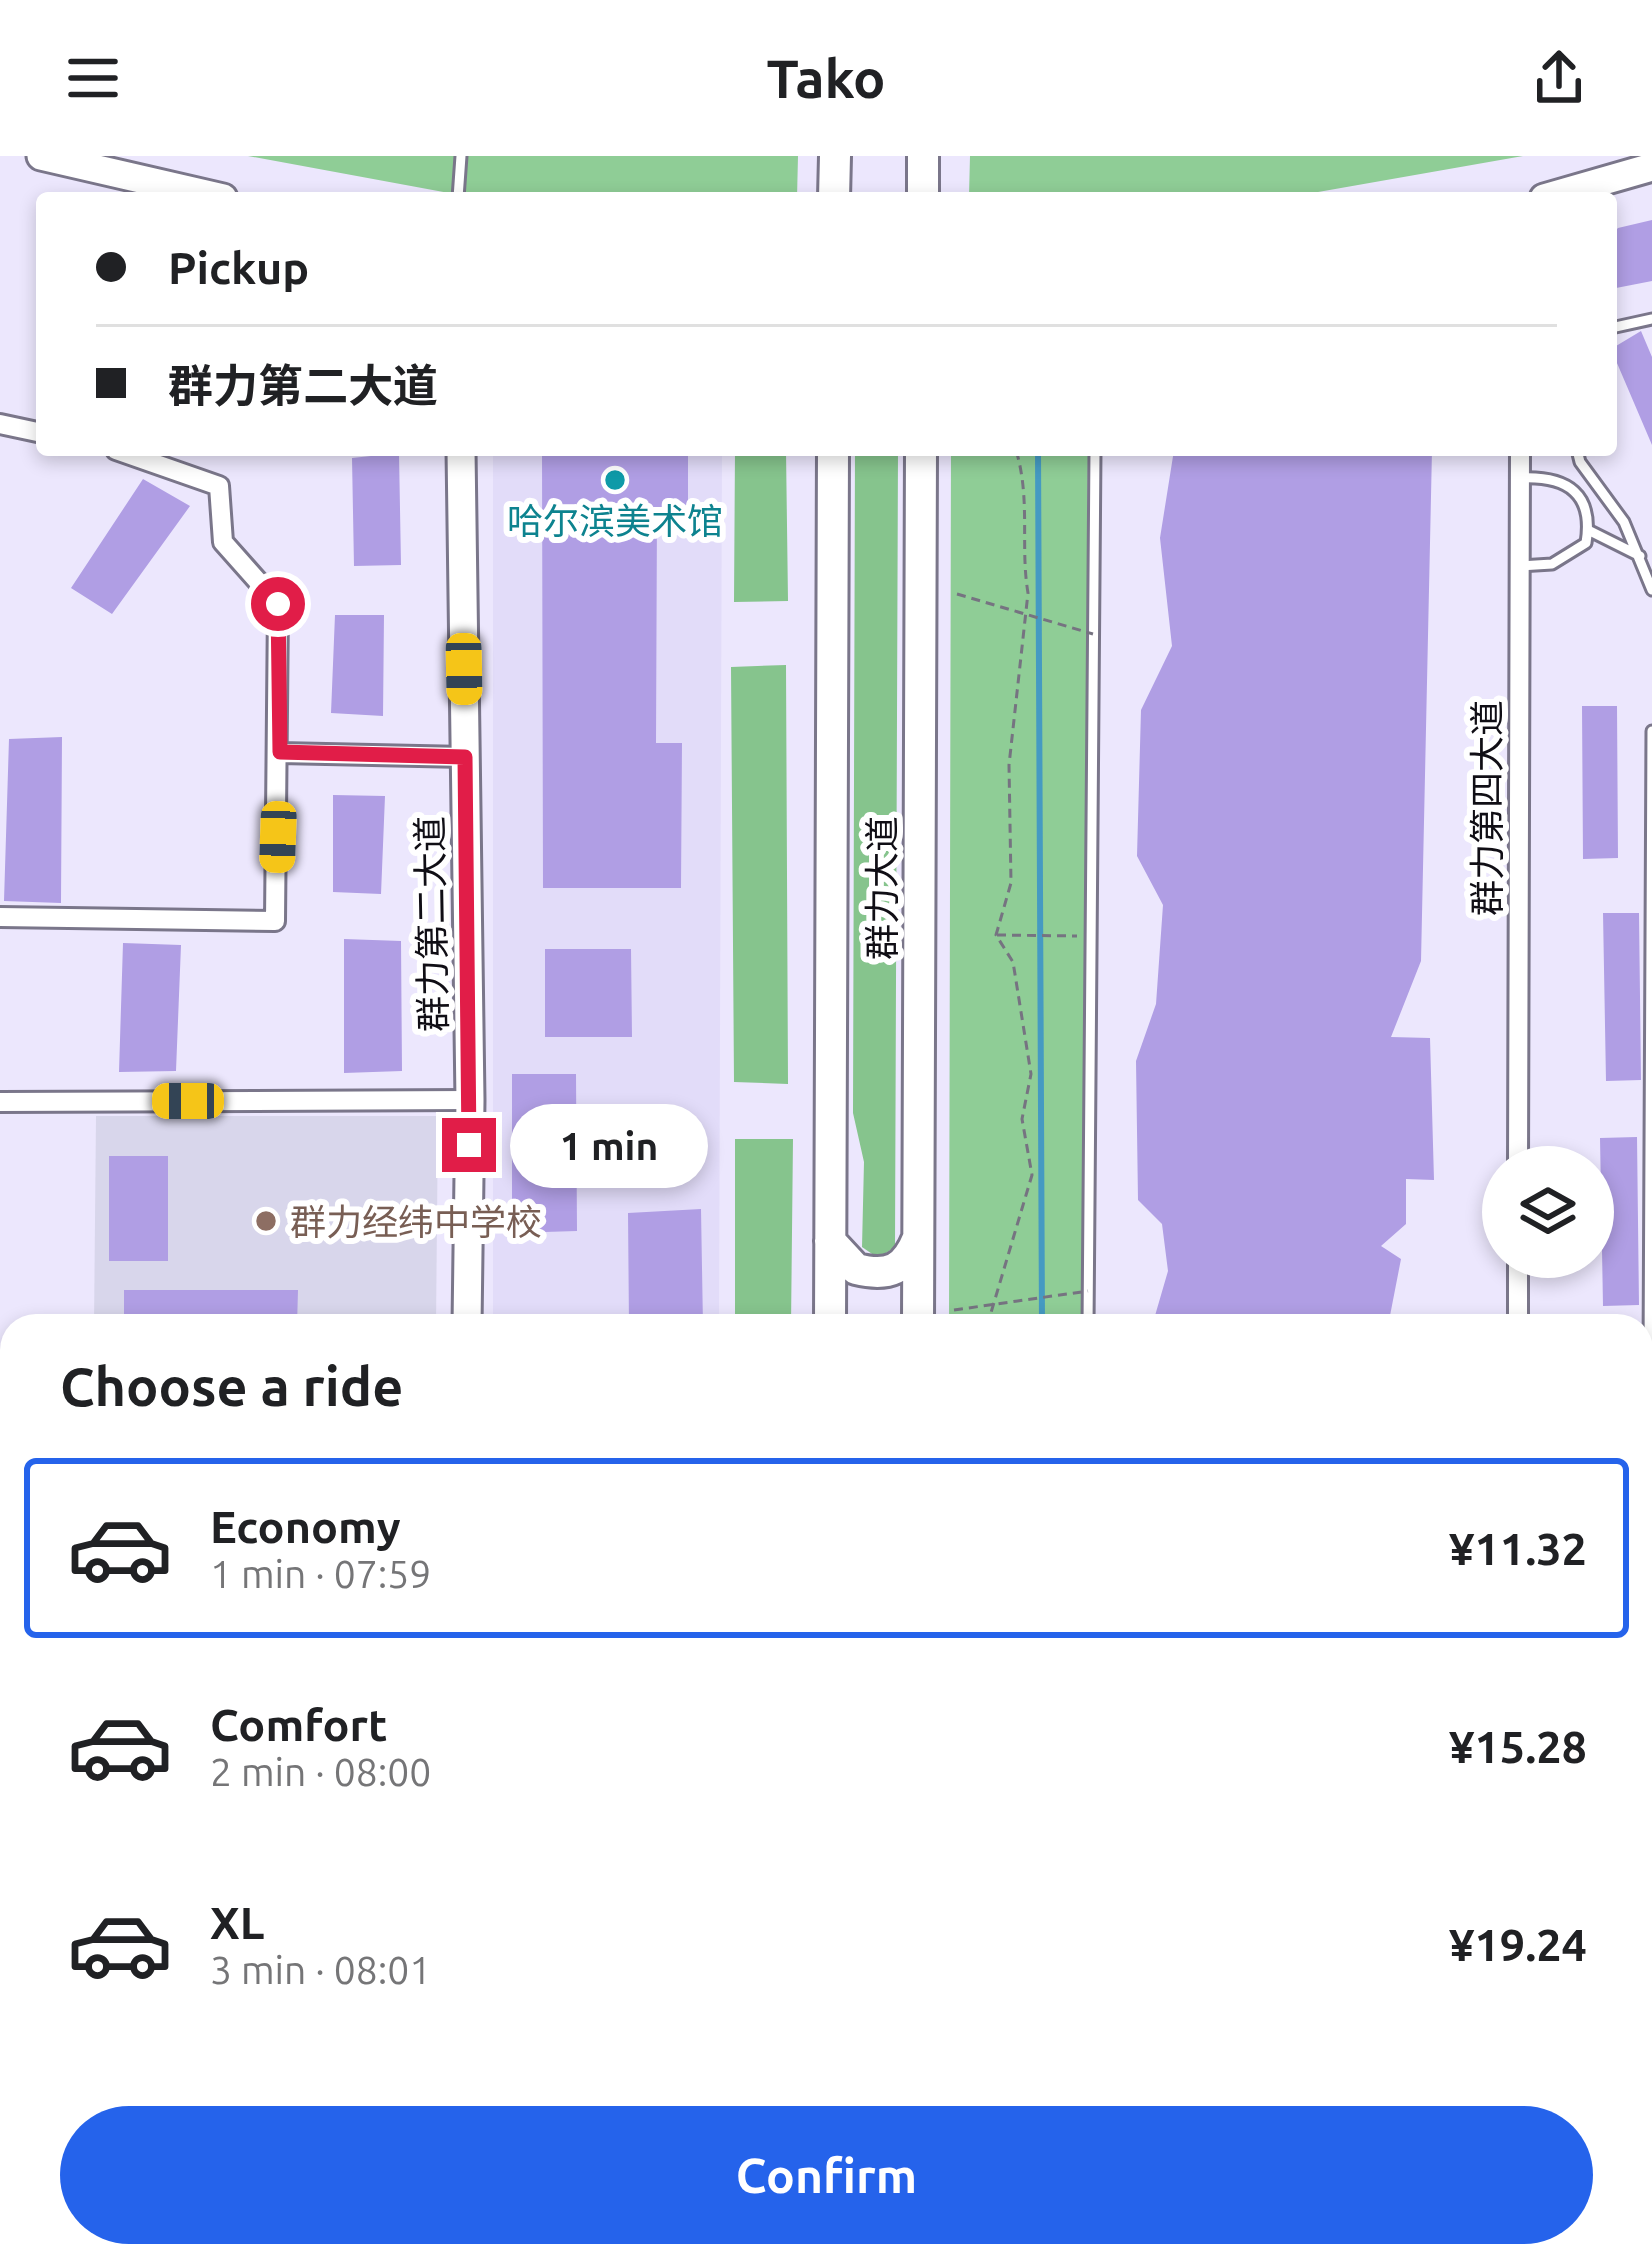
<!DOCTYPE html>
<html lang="en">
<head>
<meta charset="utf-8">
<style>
  body { margin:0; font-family:Ubuntu,"Noto Sans SC",sans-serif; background:#f2f2f2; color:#202124; height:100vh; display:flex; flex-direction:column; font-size:45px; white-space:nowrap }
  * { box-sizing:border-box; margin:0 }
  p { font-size:39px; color:#757577 }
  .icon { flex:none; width:66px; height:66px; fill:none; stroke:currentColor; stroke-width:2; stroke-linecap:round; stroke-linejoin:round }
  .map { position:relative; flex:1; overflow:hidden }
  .sheet { position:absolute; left:0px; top:1158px; width:1653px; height:954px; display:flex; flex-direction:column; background:#fff; border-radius:36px 36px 0 0; box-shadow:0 6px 18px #0003 }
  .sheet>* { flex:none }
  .banner { position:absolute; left:36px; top:36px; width:1581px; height:264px; border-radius:12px; box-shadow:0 6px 18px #0003; display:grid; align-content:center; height:264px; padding:0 60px; background:#fff }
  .controls { position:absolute; left:1482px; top:990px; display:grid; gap:24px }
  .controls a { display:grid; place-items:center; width:132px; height:132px; border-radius:50%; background:#fff; box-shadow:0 6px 18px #0003; font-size:60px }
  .end { position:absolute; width:54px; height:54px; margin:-27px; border:15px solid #e11d48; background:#fff; box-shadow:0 0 0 6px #fff }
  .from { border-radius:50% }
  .bubble { position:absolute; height:84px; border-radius:42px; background:#fff; box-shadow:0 6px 18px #0003; font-size:39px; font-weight:600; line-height:84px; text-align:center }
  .car { position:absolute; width:36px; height:72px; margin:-36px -18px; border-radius:15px; box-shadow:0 0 9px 3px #0007; background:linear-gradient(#f5c518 24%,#345 0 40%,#f5c518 0 76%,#345 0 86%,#f5c518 0) }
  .banner b { display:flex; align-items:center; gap:42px; height:114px; font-size:45px }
  .banner b+b { border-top:3px solid #e0e0e0 }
  .banner i { width:30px; height:30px; background:#202124 }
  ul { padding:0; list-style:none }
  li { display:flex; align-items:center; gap:36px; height:180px; margin:0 24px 18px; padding:0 36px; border:6px solid transparent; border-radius:12px }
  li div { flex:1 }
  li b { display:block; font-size:45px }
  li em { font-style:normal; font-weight:600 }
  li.active { border-color:#2563eb }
  li>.icon { width:108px; height:108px; stroke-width:1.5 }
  h2 { padding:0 60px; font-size:54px; line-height:144px }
  .primary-button { display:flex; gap:24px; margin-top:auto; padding:24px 60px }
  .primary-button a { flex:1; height:138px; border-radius:72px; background:#2563eb; color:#fff; font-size:48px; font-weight:600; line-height:138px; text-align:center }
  header { display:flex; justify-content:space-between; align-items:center; height:156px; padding:0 60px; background:#fff; font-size:54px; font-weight:600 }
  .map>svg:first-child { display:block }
</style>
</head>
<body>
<header><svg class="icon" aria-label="menu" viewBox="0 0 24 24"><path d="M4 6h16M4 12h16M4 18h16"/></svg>Tako<svg class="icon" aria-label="share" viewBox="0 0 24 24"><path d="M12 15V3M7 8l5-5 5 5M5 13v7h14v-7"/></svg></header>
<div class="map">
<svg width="1652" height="2112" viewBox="0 0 1652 2112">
  <rect width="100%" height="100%" fill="#ece7fd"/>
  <!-- built -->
  <path fill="#e2dcf9" d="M493,294H722L719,1170H493Z"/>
  <!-- education -->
  <path fill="#d8d6eb" d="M96,960H438L436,1170H94Z"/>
  <!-- green -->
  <path fill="#8fcd96" d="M248,0H798L797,42H476Z
    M970,0H1523L1284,42L969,40Z
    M951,294H1088L1082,1170H949Z"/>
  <!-- forest -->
  <path fill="#86c48d" d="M735,294H786L788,445L734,446Z
    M855,294H898L895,1091L878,1102L862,1091L864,1006L853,957Z
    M786,509L788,928L734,926L731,511Z
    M735,983H793L791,1170H735Z"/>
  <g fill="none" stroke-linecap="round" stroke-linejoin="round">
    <!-- stream -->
    <path stroke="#459ac2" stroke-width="6" d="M1038,294L1042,1170
      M1233,2100L1235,2112"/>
  </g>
  <!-- building -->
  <path fill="#b09ee4" d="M1652,64V125L1611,133V79L1618,72Z
    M1641,175L1652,201V289L1611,193Z
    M542,294H688V354H657L656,587H682L681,732H543Z
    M1174,294H1432L1421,805L1391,881L1430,882L1434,1024L1406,1023V1068L1381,1090L1401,1103L1388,1170H1152L1168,1115L1162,1068L1138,1044L1136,905L1156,848L1163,749L1137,700L1141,554L1172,490L1160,382Z
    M399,297L401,409L354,410L352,302Z
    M143,323L190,350L112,458L71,432Z
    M335,459H384L383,560L331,557Z
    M1582,550H1617L1618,702L1583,703Z
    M62,581L61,747L4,745L9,583Z
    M333,639L385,640L381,738L333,736Z
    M1603,757H1639L1641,924L1606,925Z
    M344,783L401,785L402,915L344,917Z
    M123,787L181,789L176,915L119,916Z
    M545,793H631L632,881H545Z
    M512,918H576L577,1075L512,1077Z
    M1637,981L1639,1149L1603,1150L1600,982Z
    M109,1000H168V1105H109Z
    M701,1053L703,1170H629L628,1057Z
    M124,1134H298L297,1170H124Z"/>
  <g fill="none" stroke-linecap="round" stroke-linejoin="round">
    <!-- service casing -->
    <g stroke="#7a768a" stroke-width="15">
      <path id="service" d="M458,42L461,0
        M1611,172L1652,163
        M1577,294L1580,306L1624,366L1652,434
        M1588,374L1640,400
        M1520,410L1552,408L1586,387C1594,338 1568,320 1521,322
        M1088,1170L1095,294
        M1648,1408L1652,575
        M1289,2100L1290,2112"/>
    </g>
    <!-- minor casing -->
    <g stroke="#7a768a" stroke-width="24">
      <path id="minor" d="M0,268L42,277
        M280,597L465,601
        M0,761L275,765L278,448L223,386L219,330L116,294
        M0,946L470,944
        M1518,1011L1520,294
        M1518,1170V1101"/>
    </g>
    <!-- secondary casing -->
    <g stroke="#7a768a" stroke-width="33">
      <path id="secondary" d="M41,0L223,42
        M1544,42L1652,11
        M461,294L470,944L467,1170
        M1641,1934L1652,1932
        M1641,1961L1652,1958
        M0,2073H12
        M720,2100L733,2112
        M0,2105L668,2100
        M997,2112L1008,2100"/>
    </g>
    <!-- primary casing -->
    <g stroke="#7a768a" stroke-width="36">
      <path id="primary" d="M834,42L835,0
        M923,42V0
        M830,1085L856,1113C889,1121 905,1114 918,1082
        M830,1170L833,294
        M918,1170L921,294
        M828,2100V2112
        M907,2100V2112"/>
    </g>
    <!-- path -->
    <path stroke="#767381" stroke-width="3" stroke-dasharray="9 6" stroke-linecap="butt" d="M997,779L1077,780
      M987,1170L1032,1019L1022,963L1031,918L1013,806L996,779L1011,727L1009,609L1028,437C1020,390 1031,344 1016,294"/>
    <!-- service -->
    <use href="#service" stroke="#fff" stroke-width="9"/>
    <!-- minor -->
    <use href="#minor" stroke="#fff" stroke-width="18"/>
    <!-- secondary -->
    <use href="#secondary" stroke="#fff" stroke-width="27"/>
    <!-- primary -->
    <use href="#primary" stroke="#fff" stroke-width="30"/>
    <!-- path-bridge -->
    <path stroke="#767381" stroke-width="3" stroke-dasharray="9 6" stroke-linecap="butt" d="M957,438L1093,478
      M954,1154L1088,1135"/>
  </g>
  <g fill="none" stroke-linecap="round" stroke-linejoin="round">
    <!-- route -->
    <path stroke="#e11d48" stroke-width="15" d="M278,448L280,596L465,601L469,989"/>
  </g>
  <!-- markers -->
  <circle fill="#0f9aa8" stroke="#fff" stroke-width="4.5" cx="615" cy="324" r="12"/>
  <circle fill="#8d6e63" stroke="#fff" stroke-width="4.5" cx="266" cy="1065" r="12"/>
  <g text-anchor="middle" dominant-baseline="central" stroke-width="12" stroke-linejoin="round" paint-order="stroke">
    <!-- culture labels -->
    <g font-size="36" fill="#0d838f" stroke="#fff">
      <text x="615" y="364">哈尔滨美术馆</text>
    </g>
    <!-- street labels -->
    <g font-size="36" fill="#100e15" stroke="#fff">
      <text transform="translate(1486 652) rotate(-90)">群力第四大道</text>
      <text transform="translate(881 732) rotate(-90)">群力大道</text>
      <text transform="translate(431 768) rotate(-91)">群力第二大道</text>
    </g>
    <!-- education labels -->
    <g font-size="36" fill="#785e54" stroke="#fff" text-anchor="start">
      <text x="290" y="1065">群力经纬中学校</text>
    </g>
  </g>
</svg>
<div class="controls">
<a><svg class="icon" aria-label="layers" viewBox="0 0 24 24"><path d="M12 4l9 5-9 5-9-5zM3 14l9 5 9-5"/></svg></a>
</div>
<i class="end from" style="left:278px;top:448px"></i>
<i class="end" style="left:469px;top:989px"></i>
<div class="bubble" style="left:510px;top:948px;width:198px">1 min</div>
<i class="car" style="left:464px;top:513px;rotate:179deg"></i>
<i class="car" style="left:278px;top:681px;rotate:182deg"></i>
<i class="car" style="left:188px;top:945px;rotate:270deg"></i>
<div class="banner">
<b><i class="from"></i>Pickup</b>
<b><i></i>群力第二大道</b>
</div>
<section class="sheet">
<h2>Choose a ride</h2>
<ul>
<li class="active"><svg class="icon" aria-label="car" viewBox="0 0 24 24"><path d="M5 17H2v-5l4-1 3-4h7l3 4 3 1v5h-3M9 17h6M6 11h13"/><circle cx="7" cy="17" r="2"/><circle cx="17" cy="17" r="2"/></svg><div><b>Economy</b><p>1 min · 07:59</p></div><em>¥11.32</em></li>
<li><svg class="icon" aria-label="car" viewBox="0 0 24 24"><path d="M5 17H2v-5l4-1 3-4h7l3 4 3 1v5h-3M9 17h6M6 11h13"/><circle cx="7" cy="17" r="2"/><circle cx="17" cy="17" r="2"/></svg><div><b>Comfort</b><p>2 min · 08:00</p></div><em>¥15.28</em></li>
<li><svg class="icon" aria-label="car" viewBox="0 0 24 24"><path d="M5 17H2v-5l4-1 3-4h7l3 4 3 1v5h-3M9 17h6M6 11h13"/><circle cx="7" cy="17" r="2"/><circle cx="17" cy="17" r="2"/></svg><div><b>XL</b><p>3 min · 08:01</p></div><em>¥19.24</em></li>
</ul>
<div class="primary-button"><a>Confirm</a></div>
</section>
</div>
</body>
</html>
